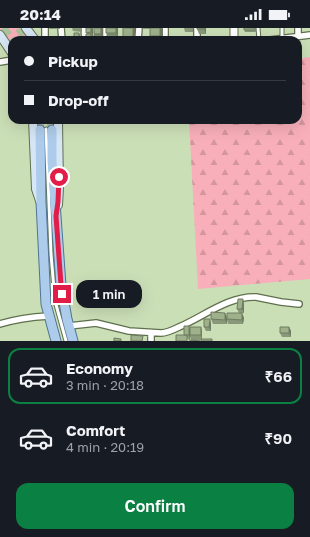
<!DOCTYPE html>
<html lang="en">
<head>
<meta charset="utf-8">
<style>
  body { margin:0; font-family:"Golos Text",sans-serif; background:#20242c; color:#f1f3f6; height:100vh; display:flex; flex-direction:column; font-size:15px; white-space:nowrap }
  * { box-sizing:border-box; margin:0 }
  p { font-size:13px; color:#9ea1a6 }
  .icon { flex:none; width:22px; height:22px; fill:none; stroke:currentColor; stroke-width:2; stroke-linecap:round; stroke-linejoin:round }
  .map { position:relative; height:313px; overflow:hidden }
  .drawer { display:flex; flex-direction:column; background:#171b24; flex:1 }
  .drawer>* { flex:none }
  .banner { position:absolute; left:8px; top:8px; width:294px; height:88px; border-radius:12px; box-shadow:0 4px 16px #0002; display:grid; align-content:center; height:88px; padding:0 16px; background:#171b24 }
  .end { position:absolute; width:18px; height:18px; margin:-9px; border:5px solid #e11d48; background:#fff; box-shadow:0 0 0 2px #fff }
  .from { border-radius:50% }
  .bubble { position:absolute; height:28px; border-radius:12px; background:#171b24; box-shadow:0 4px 16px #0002; font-size:13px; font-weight:600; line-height:28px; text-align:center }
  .banner b { display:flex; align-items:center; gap:14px; height:38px; font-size:15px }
  .banner b+b { border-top:1px solid #363941 }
  .banner i { width:10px; height:10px; background:#f1f3f6 }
  ul { padding:7px 0 0; list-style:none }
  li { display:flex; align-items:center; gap:12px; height:56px; margin:0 8px 6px; padding:0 8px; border:2px solid transparent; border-radius:12px }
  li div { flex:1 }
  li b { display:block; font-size:15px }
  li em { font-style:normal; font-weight:600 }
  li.on { border-color:#0b8043 }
  li>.icon { width:36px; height:36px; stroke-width:1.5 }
  .primary-button { display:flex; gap:8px; margin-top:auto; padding:8px 16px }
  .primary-button a { flex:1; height:46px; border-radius:12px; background:#0b8043; color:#fff; font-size:16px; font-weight:600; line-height:46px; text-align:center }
  .status { display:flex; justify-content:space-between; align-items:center; height:28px; padding:0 20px; background:#171b24; direction:ltr }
  .status svg { height:11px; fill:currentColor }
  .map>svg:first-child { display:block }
</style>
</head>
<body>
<div class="status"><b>20:14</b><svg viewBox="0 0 49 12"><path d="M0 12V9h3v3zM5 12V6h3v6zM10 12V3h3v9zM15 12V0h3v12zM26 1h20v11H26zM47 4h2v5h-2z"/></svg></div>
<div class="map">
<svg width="310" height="313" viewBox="0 0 310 313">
  <defs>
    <pattern id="forest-firs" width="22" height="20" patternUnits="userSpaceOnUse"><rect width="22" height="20" fill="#f9afba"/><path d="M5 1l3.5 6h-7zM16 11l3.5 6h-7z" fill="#d4969e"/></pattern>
  </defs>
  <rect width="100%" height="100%" fill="#cbdfb7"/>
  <!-- forest -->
  <path fill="url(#forest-firs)" d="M310,29V251L198,261L189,92H298V31Z"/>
  <!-- park -->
  <path fill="#f9afba" d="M0,0H20L29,12H12V23L0,5Z"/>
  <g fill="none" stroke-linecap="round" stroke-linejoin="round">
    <!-- primary-tunnel -->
    <path stroke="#aec09c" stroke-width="9" stroke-dasharray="9 4.5" stroke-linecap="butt" d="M3,0L12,13
      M19,0L28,12
      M39,92L40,102
      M51,92L52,102"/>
    <!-- service casing -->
    <g stroke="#5f704d" stroke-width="5">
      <path id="service" d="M258,0L259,12
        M282,10V0
        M46,101L51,226L55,273L66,313"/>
    </g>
    <!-- minor casing -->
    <g stroke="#5f704d" stroke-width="8">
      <path id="minor" d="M61,0L62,12
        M84,0L85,12
        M197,0V12
        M298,0V8
        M45,12V0
        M106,12V0
        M138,12L139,0
        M165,12V0
        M270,12L310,7
        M0,34L12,32
        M0,296C16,291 32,289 49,288
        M69,298L96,295L129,303L161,305C167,305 173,302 179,299C203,289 228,268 256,269L281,274L299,276
        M151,313V305"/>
    </g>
    <!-- tertiary casing -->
    <g stroke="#5f704d" stroke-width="9">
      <path id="tertiary" d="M234,12V0"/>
    </g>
    <!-- secondary casing -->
    <g stroke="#5f704d" stroke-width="10">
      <path id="secondary" d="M26,0L35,12
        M0,7L12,25
        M33,92L36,161L40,173
        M58,92L59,160L58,177"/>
    </g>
    <!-- primary casing -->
    <g stroke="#517491" stroke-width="11">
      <path id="primary" d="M40,102L41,174L46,276L56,313
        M52,102V133L61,257L67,291L73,313"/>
    </g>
    <!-- service -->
    <use href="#service" stroke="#fff" stroke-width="3"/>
    <!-- minor -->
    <use href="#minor" stroke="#fff" stroke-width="5.5"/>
    <!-- tertiary -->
    <use href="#tertiary" stroke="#fff" stroke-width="7"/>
    <!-- secondary -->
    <use href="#secondary" stroke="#d6e6f5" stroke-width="8"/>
    <!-- primary -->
    <use href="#primary" stroke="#adcceb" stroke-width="9"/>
  </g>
  <!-- wall -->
  <path fill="#889878" d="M49,0H60V1H50Z
    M72,0H82V4L73,3Z
    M86,0H93V9H92L93,10L87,6Z
    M106,0H118V9H117L118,12L107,7L106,5Z
    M123,0H135V12H124L123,9Z
    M141,0H163V12H151L150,8V1H142Z
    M184,0H193V4H185Z
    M206,0V6H199L197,1Z
    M244,0H256V4H245Z
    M103,1V10L95,7L94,6Z
    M79,5L80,7V12H75L74,10Z
    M244,276V285H242L244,290L243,296H228L227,292V296H213L211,291L227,289L239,285L237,281Z
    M211,295V303H206L204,299Z
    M201,299L202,304V311L201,312H191L190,309V312H189L184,307L190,301Z
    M289,299L291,303V309H282L280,305Z"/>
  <!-- shaded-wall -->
  <path fill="#6f7c61" d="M91,0H93V9L91,4Z
    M101,0H102L103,1V10L101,6Z
    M116,0H118V9L116,5Z
    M133,0H135V12H134L133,9Z
    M160,0H163V12H162L160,8Z
    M204,0H206V6L204,1Z
    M243,271L244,276V285L242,281Z
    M225,285L227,289V296L225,292Z
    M242,285L244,290L243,296L242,292Z
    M210,291L211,295V303L209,299Z
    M189,298L190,302V312L189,307Z
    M201,299L202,304V312L201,307Z
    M289,299L291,303V309L289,305Z"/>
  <!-- building -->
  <path fill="#9eb18b" stroke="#6f7c61" d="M86,0H91V4L86,5Z
    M94,0H101V6H94Z
    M106,0H116V5H106Z
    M123,0H133V9H123Z
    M150,0H160V8H150Z
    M197,0H204V1H197Z
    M244,0H255V2H244Z
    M74,5H79V10H74Z
    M86,6H91V12H86Z
    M94,7H101V12H94Z
    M107,7H116V12H107Z
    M238,271H243L242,281H237Z
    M211,284L225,285V292L211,291Z
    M227,285H242V292L227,291Z
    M204,291H210L209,299H204Z
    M184,298H189V307H184Z
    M190,299H201V307H190Z
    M280,299H289V305H280Z
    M131,307L143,308L142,313H131Z
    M176,307H187V313H176Z
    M114,310L121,311V313H114Z
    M201,311H212V313H201Z
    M190,312L200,313H190Z"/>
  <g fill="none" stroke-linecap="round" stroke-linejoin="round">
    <!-- route -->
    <path stroke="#e11d48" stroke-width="5" d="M59,149L58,174L56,188L61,257L62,266"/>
  </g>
</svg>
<i class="end from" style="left:59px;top:149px"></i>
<i class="end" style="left:62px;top:266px"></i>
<div class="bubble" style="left:76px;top:252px;width:66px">1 min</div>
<div class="banner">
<b><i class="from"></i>Pickup</b>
<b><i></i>Drop-off</b>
</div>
</div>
<section class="drawer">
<ul>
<li class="on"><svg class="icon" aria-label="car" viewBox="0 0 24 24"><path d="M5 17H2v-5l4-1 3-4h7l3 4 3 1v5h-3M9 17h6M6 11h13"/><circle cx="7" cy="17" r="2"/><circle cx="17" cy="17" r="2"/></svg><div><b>Economy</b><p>3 min · 20:18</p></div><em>₹66</em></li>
<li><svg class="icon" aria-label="car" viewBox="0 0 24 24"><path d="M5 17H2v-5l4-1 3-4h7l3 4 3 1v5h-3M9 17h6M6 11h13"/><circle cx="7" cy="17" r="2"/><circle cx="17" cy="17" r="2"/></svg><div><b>Comfort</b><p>4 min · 20:19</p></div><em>₹90</em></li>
</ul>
<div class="primary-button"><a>Confirm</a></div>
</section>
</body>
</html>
